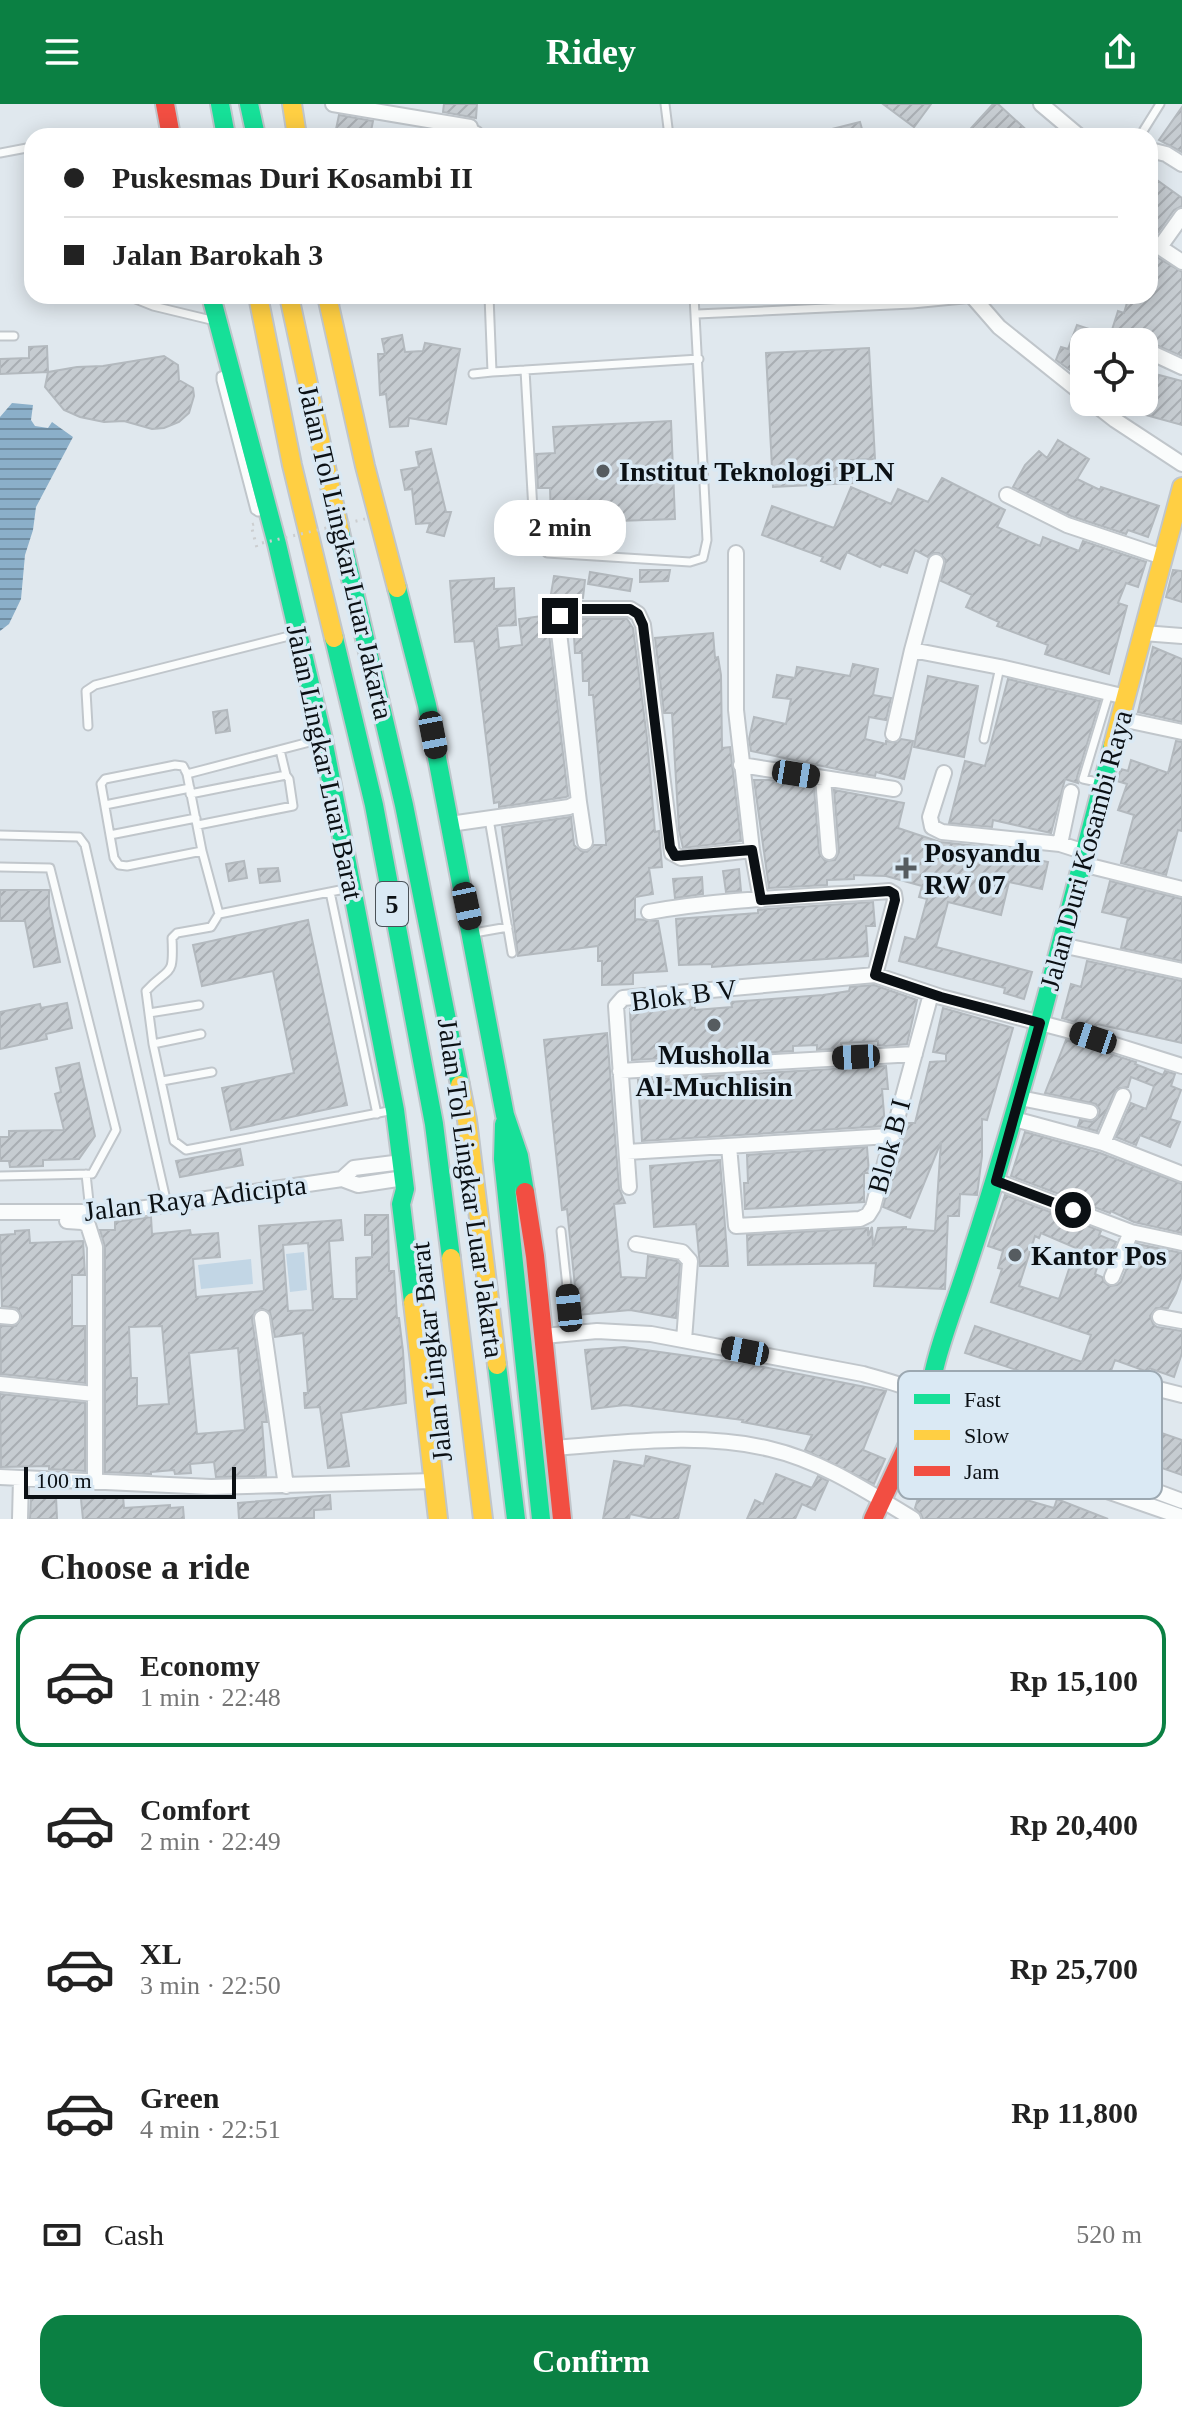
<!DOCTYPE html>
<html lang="en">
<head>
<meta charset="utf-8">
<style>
  body { margin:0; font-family:"Times New Roman",serif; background:#f6f6f6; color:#222; height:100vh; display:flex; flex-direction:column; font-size:30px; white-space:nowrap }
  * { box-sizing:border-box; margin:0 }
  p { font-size:26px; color:#767676 }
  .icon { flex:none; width:44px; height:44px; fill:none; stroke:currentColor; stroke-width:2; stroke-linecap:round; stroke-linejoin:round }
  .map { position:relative; height:1415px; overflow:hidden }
  .sheet { display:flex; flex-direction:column; background:#fff; flex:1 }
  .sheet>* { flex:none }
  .banner { position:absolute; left:24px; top:24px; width:1134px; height:176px; border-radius:24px; box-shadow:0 4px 20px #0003; display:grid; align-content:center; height:176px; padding:0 40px; background:#fff }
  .buttons { position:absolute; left:1070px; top:224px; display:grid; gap:16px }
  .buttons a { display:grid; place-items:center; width:88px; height:88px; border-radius:16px; background:#fff; box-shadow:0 4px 20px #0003; font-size:40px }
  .scale { position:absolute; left:24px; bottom:20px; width:212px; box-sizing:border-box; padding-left:8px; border:4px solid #0b1014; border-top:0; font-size:22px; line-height:28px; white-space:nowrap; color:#0b1014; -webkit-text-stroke:6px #dae9f4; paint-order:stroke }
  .end { position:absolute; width:36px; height:36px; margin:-18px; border:10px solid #0b1014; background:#fff; box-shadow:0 0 0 4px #fff }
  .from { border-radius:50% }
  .bubble { position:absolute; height:56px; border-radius:24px; background:#fff; box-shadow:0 4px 20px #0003; font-size:26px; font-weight:600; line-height:56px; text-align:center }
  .car { position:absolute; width:24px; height:48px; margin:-24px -12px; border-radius:10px; box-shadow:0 0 6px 2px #0007; background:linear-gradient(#222 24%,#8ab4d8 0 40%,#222 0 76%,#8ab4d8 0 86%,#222 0) }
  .banner b { display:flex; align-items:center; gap:28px; height:76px; font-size:30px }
  .banner b+b { border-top:2px solid #e0e0e0 }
  .banner i { width:20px; height:20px; background:#222 }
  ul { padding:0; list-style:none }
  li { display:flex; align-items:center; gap:24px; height:132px; margin:0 16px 12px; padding:0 24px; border:4px solid transparent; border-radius:24px }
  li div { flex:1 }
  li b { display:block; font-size:30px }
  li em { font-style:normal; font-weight:600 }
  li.selected { border-color:#0b8043 }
  li>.icon { width:72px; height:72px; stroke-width:1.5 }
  h2 { padding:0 40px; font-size:36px; line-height:96px }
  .pay { display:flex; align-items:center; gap:20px; height:88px; padding:0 40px; font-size:30px }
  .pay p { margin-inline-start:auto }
  .button { display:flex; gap:16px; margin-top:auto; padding:16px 40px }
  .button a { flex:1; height:92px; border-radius:24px; background:#0b8043; color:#fff; font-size:32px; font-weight:600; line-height:92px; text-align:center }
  header { display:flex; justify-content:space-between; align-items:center; height:104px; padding:0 40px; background:#0b8043; color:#fff; font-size:36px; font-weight:600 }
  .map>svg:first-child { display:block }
</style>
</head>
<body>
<header><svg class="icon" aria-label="menu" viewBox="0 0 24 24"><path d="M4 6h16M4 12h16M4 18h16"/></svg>Ridey<svg class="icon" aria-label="share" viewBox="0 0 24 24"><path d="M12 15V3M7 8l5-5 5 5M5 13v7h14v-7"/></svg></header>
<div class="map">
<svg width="1182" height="1415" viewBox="0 0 1182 1415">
  <defs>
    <pattern id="water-rules" width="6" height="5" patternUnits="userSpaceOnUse" patternTransform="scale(2)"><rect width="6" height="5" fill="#8bafc9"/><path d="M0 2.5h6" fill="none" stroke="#708da2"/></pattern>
    <pattern id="building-hatch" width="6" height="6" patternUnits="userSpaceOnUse" patternTransform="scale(2)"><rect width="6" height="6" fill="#c6ccd1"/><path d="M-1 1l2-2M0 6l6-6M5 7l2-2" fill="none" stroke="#a9aeb3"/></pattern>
  </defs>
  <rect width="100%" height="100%" fill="#e0e8ee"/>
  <!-- garden -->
  <path fill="#c2d6e5" d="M304,1148L307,1186L290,1188L286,1150Z
    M251,1155L253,1180L201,1185L198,1161Z"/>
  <!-- water -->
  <path fill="url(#water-rules)" d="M12,299L33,301L31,316L35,322L48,324L52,318L73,333L36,403L33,426L25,451L21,495L9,520L0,527V313Z"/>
  <!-- building -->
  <path fill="url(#building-hatch)" stroke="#b3b9be" stroke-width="2" fill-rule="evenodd" d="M444,0H477L476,14L443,8Z
    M883,0H931L914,23Z
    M993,0H998L1033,32H964Z
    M1182,3V48L1159,36Z
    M339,11L373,17L370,32L335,30Z
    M860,18L864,32H821L820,28Z
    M1150,71L1182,94V102L1174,106L1154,134L1151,142L1155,152L1182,168V252L1152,239L1145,242L1144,238H1084V276L1056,256L1061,243L1068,245L1077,221L1110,232L1118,207L1124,209L1129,192H1150Z
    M402,231L405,248L423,247L425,239L460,245L446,320L409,314L408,322L390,323L386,290L380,291L378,250H385L382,235Z
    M47,242L48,268L77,263L103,262L164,252L178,261L179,276L193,284L194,292L189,309L179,318L164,324L152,325L124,317L104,318L80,313L64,306L45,283L48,268L0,270V255L29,254V243Z
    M869,244L875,355L851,356L853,379L773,383L766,249Z
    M1159,271L1182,277V321L1146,311L1147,308L1124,300L1151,298Z
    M671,317L675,415L588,418V413L551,414L550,384H538L536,350L555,349L553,323Z
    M1058,336L1089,355L1077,375L1100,386L1101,383L1159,402L1148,433L1128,426L1126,430L1071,412L1013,383L1025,361L1039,347L1047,354Z
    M431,345L446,408H451L444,432L427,428L430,419L416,420L412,385L405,386L401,366L419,363L416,348Z
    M942,374L1005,406L997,423L1040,442L1043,433L1079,447L1083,437L1146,458L1138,483L1126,479L1118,499L1127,502L1109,570L1045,550L1048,541L997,522L999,518L966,503L972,491L941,477L946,456L939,449H933L928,453L915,446L907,469L882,460L880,463L847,448L840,465L821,457L823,453L762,431L772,402L834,424L851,383L891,400L898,385L928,398Z
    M640,466H670L668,477L640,478Z
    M1173,466L1182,467V498L1166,493Z
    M590,468L632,475L630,487L588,480Z
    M554,472L585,476L583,494L551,490Z
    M494,474V485L514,484L516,521L497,522L499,544L522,541L519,515L550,511L548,521L568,692L566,693L499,703V698L494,699L474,537L455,538L450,477Z
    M573,515H627L633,524L647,634L655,728L659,727L662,763L649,764L653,790L635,793V815L658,817L667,867L633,869V880L602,881V857H598V842L518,852L502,723L571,713L574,741L581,747L587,748L594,741H606V737L593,591H589V577H583L582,549H575Z
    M713,529L715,554L718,553L721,571L722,644L730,643L741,737L683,744L679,726L672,609H664L655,534Z
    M1153,543L1182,555V618L1138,608Z
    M853,560L878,565L873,591L891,594L886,616L869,613L865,635L886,640V637L897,639L901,635L913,637L904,675L876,668L875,672L846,667L751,647L749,635L754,613L786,620L791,595L773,593L777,571L795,574L797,563L850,572Z
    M928,572L978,582L964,653L914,643Z
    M1008,575L1100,597L1077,673L1078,679L1065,675L1051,729L993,716L992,723L949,719L965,657L985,662Z
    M227,606L230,627L216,629L213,608Z
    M1176,637L1182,638V727L1178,726L1166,771L1121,759L1134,711L1118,706L1127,680L1117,677L1121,665L1128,667L1131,656L1168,669Z
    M754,676H769L814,683L819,749L825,757L835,756L839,748L834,686L904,699L898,724L940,738L987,743L986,745L1048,758L1042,785L1009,778L1001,811L948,798L936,843L1032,868L1024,895L1004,889L1005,884L899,857L905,833L916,836L927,795L919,793L922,782L886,772L854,771V775L827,776V781L769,784Z
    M244,757L247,774L229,777L226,760Z
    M278,764L280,777L260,779L258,765Z
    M739,765L741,787L726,788L723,767Z
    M702,773L703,790L675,794L673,775Z
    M1110,777L1182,795V857L1121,844L1128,814L1102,808Z
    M0,786H49V802L60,858L34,863L25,817H0Z
    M873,798L875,822H866L868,852L712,863V860L679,861L676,815L758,809V806L768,805Z
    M308,816L347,1001L231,1026L222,984L294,969L273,867L202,882L193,841Z
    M1087,857L1182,877V939L1097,920L1095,924L1062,914L1071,880L1081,883Z
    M874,881L917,896L907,940L886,942L878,941V937L841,939L842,944L817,946V941L793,942V947L632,956L630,905L679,904V899L694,898L695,906L732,903L731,898L823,891L849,887L850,883Z
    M67,899L72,924L46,930L47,935L0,945V908L40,900L41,904Z
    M943,904L1013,924L987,1016L982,1015V1052L977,1091L960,1090L959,1112H948L945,1185L874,1182L876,1159L748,1161L747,1131L868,1124V1132L872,1123L873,1143L878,1124L906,1123V1125L935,1127L941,1038L910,1114L883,1103L906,1019H915L930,958L946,957V950L933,948Z
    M607,929L619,1084L625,1099L614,1100L621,1173L646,1174L648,1152L677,1157L680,1160L676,1214L630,1206L578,1211L567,1105L562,1106L544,936Z
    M1066,936L1136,958L1135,960L1163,971L1165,967L1175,970L1171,982L1181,986L1170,1015L1180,1018L1170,1043L1140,1031L1136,1041L1116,1033L1131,999L1146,1005L1154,982L1131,973L1128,983L1116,985L1097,1027L1078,1022L1080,1016L1092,1018L1098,1014L1100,1006L1096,1000L1045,989Z
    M79,959L95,1032L79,1055L43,1056V1062L10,1063L9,1057H0V1033H9V1027L64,1026L55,990L61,988L56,964Z
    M886,962L888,985H882L885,1022L642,1037L638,976Z
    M1025,1028L1100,1049L1182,1080V1129L1134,1118L1111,1107L1110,1109L1011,1072Z
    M867,1043L869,1069H864V1098L745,1105L744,1079H748L747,1051Z
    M240,1045L243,1061L180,1073L176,1057Z
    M720,1056L728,1162H700L696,1120L654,1123L650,1062Z
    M1005,1091L1101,1127L1099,1131L1116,1138L1110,1152L1102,1148L1095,1170L1102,1173L1104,1178L1109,1182L1117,1181L1121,1178L1137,1140L1182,1149V1172L1176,1189L1168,1204H1156L1150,1212L1153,1220L1157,1223L1182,1227V1249L1174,1273L1149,1264L1148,1268L1115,1256L1101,1294L965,1249L975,1222L1082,1258L1091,1231L991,1198L1002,1165L998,1164L1003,1147L988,1142ZM1041,1129L1076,1144L1059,1195L1019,1182L1035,1132L1039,1134Z
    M365,1111H388L389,1167H394L397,1214H399L403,1247L406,1299L341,1309L349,1362L328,1364L320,1303L305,1304L304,1289H308L303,1229L275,1233L270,1208L261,1204L255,1207L252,1215L267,1318H262L266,1372L216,1373L214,1358L190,1360L191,1369L175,1370L174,1366L151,1368V1370L105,1368V1143L100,1126H115V1118L151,1113L152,1130L190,1126L191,1131L218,1129L220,1153L193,1155L196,1193L264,1187L259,1122L341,1116L343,1136L329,1137L333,1195H357L356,1154L372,1153V1131H365ZM308,1139L313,1206L288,1207L283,1141ZM162,1222L169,1300L137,1302V1274H131L129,1223ZM238,1244L245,1326L197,1330L189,1249Z
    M29,1126L30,1139L83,1137L85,1171H72V1222H85V1279L1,1270L0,1222H16L22,1213L17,1204L2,1202L0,1131L15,1130V1127Z
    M624,1243L753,1261L886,1287L863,1346L885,1355L874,1380L805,1346L812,1331L742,1318L743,1316L625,1301L592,1305L585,1246Z
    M0,1290L85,1299V1367L49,1365V1362L1,1363Z
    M1115,1313L1182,1336V1371L1104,1344Z
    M931,1351L976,1365L971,1380L1054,1404L1057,1395L1108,1415H923L921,1410L915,1404Z
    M646,1352L690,1362L678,1415H653L630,1410L629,1415H603L614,1357L644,1362Z
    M776,1370L812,1384L818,1372L828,1377L815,1406L802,1400L795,1415H747L755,1396L763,1400Z
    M330,1391L331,1405L314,1406V1414L239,1415L238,1399Z
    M56,1392L57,1415H30L31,1393Z
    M123,1392L124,1404L170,1401V1404L183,1403L184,1415H83L81,1395Z"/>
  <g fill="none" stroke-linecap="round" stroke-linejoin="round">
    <!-- lane casing -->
    <g stroke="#c0c6cb" stroke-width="11">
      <path id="lane" d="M665,0L669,32
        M470,23L478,27L480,32
        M138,32L168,29
        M1140,32L1160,0
        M0,49L32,43
        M128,192L153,202L211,216
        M489,192L492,268L525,266
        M694,192L707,436L703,454L690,458L547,449L536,437L534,424L525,266L699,255
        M330,197L352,192
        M697,210L912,200L974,194
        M0,232H14
        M230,269L221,272V276L255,406L258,408L266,406
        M473,270L492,268
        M88,622L86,587L95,581L297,530
        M321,635L187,670L202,747L219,810L211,823L177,829L172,834C174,875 170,861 146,887L153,940L174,1037L186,1046L394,1006
        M984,635L1000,563
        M280,646L286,671
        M187,670L183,662L175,661L105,675L101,680L114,754L119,761L127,762L202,747
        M1102,679L1083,675L1109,589
        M190,690L281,672L286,671L289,675L293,702L198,721
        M105,701L190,684
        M489,715L512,849
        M0,731L79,733L85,741L167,1100
        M110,731L196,714
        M0,763L50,764L116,1026L92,1070L0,1072
        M330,788L377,1010
        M219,810L350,784
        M474,829L508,823
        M149,909L199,901
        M153,940L201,930
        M162,977L212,968
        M86,1070L90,1107
        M561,1127L572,1229"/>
    </g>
    <!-- street casing -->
    <g stroke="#c0c6cb" stroke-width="18">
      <path id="street" d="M333,0L470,23
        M1041,0L1079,32
        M1150,46L1166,50L1182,60
        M1182,112L1162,140L1161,144L1182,158
        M972,192L999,223L1084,291
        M1152,249L1182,263
        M1092,298L1115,316L1182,360
        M1007,391L1067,421L1163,453
        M736,449V606L752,746L761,796
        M1143,529L1182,532
        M912,546L1000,563L1126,593
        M1121,615L1182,628
        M893,630L912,546L936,458
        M741,661L894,685
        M944,669L930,713L932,723L942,728L1060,740L1085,748
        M823,674L829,748
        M579,698L585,738
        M450,720L569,703L579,698L558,520L560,512L569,505H630L638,510L643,521L672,749L681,754L752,746
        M1060,740L1071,688
        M1082,760L1182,785
        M649,808C727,794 809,793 889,787L894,790L895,796L875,871
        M1061,841L1182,867
        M620,967L915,950
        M1020,994L1090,1008
        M1014,1015L1103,1039L1182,1070
        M1103,1039L1123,992
        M729,1042L736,1122L860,1115L868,1111L873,1103L931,890
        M627,1048L890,1032
        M342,1075L354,1064L402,1058
        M996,1077L1131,1128L1182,1139
        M629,1083L616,902L623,894L875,871L941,893L1067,926L1182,962
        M0,1108H118L342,1075L358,1081L404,1074
        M67,1117L82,1118L88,1121L95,1143V1378
        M636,1140L682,1148L690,1157L684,1236
        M1112,1173L1131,1128
        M0,1212L12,1213
        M1160,1213L1182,1217
        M262,1214L286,1382
        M544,1232L597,1227L651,1230L863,1270C884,1276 913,1283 931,1296C939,1302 944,1308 953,1312L1182,1397
        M0,1280L94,1290
        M917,1321L1182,1413
        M554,1344C625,1339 700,1328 770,1345C822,1357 868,1388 913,1415
        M1085,1361L1118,1278L1123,1276L1182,1291
        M0,1373L211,1383L434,1377
        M20,1415L21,1374"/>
    </g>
    <!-- fast casing -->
    <g stroke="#c0c6cb" stroke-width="22">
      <path id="fast" d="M220,0L226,32
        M249,0L256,32
        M211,192L277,440L323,635L395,1006L405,1085L401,1100L413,1198
        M340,428L404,701L460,981
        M397,484L427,601L505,1011L519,1052L525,1088
        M334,534L374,701L434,1020L451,1154
        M504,1020L503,1055L541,1415
        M497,1261L516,1415
        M931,1297C926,1273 957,1195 965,1169C1023,995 1066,818 1113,641"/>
    </g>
    <!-- slow casing -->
    <g stroke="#c0c6cb" stroke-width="22">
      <path id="slow" d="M292,0L297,32
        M258,192L292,361L334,534
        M289,192L340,428
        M327,192L365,362L397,484
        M1113,641L1182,383
        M460,981L467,1016L497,1261
        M451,1154L483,1415
        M413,1198L438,1415"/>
    </g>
    <!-- jam casing -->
    <g stroke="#c0c6cb" stroke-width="22">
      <path id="jam" d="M165,0L171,32
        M525,1088L535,1152L562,1415
        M873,1415L917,1321L918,1290L923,1278"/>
    </g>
    <!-- path -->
    <path stroke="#ccced0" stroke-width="3" stroke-dasharray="2 6" stroke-linecap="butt" d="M254,420L251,421L257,444L262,443"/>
    <!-- lane -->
    <use href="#lane" stroke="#fafcfc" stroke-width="7"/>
    <!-- street -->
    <use href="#street" stroke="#fafcfc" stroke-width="14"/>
    <!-- fast -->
    <use href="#fast" stroke="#16e098" stroke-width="18"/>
    <!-- slow -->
    <use href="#slow" stroke="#ffcf43" stroke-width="18"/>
    <!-- jam -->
    <use href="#jam" stroke="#f24e42" stroke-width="18"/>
    <!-- path-bridge -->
    <path stroke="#ccced0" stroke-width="3" stroke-dasharray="2 6" stroke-linecap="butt" d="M262,439L365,415"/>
  </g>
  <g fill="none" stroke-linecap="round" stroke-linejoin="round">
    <!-- route -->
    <path stroke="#0b1014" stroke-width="10" d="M560,512L569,505H630L638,510L643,521L670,743L675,752L752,746L761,796L889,787L894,790L895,796L875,871L941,893L1040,919L996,1077L1073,1106"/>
  </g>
  <!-- markers -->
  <g fill="#565c60" stroke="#dae9f4" stroke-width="3">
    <circle cx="603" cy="367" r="8"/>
    <path d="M902 752h8v8h8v8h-8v8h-8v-8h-8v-8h8z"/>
    <circle cx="714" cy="921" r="8"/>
    <circle cx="1015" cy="1151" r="8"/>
  </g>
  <g text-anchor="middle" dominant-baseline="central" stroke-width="7" stroke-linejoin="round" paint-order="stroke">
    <!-- shield labels -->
    <rect fill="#dae9f4" stroke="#495157" stroke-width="2" x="376" y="778" width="32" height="44" rx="6"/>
    <g font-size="26" font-weight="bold" fill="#0b1014">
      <text x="392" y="800">5</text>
    </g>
    <!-- poi labels -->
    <g font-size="28" font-weight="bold" fill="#0b1014" stroke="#dae9f4" text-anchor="start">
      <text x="619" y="367">Institut Teknologi PLN</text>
      <text x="924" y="748">Posyandu<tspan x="924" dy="32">RW 07</tspan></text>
      <text x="714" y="950" text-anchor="middle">Musholla<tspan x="714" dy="32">Al-Muchlisin</tspan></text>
      <text x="1031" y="1151">Kantor Pos</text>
    </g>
    <!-- street labels -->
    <g font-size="28" fill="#0b1014" stroke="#dae9f4">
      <text transform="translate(346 448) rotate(77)">Jalan Tol Lingkar Luar Jakarta</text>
      <text transform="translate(325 658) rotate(78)">Jalan Lingkar Luar Barat</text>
      <text transform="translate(1086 746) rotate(-75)">Jalan Duri Kosambi Raya</text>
      <text transform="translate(684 891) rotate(-7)">Blok B V</text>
      <text transform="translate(889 1042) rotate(-75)">Blok B I</text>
      <text transform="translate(471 1084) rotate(82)">Jalan Tol Lingkar Luar Jakarta</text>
      <text transform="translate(195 1094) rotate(-7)">Jalan Raya Adicipta</text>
      <text transform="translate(431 1248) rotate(-96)">Jalan Lingkar Barat</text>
    </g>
  </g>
  <!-- legend -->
  <rect x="898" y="1267" width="264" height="128" rx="12" fill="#dae9f4" stroke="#9ca8b1" stroke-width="2"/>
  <rect x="914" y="1290" width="36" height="10" fill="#16e098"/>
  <rect x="914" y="1326" width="36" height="10" fill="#ffcf43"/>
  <rect x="914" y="1362" width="36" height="10" fill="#f24e42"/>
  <g font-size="22" fill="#0b1014">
    <text x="964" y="1303">Fast</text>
    <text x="964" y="1339">Slow</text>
    <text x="964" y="1375">Jam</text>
  </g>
</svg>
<div class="buttons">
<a><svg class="icon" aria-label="locate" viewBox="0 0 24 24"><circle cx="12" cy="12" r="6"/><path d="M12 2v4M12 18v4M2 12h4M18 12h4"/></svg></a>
</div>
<div class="scale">100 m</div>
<i class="end from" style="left:1073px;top:1106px"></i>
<i class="end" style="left:560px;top:512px"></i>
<div class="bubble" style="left:494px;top:396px;width:132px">2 min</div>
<i class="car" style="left:433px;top:631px;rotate:169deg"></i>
<i class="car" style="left:796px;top:670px;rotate:99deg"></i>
<i class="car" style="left:467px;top:802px;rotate:168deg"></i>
<i class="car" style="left:1093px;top:934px;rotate:288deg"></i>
<i class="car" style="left:856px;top:953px;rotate:267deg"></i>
<i class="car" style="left:569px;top:1204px;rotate:354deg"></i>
<i class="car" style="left:745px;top:1247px;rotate:281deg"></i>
<div class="banner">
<b><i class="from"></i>Puskesmas Duri Kosambi II</b>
<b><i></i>Jalan Barokah 3</b>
</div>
</div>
<section class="sheet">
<h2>Choose a ride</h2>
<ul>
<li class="selected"><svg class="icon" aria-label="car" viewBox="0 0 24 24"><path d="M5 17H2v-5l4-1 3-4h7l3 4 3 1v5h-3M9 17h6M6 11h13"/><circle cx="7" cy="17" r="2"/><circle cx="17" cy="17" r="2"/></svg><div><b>Economy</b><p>1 min · 22:48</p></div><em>Rp 15,100</em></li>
<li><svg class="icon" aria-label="car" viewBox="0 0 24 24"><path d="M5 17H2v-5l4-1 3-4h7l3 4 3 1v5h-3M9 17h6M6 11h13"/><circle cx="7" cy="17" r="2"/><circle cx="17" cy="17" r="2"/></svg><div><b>Comfort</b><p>2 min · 22:49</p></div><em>Rp 20,400</em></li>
<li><svg class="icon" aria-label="car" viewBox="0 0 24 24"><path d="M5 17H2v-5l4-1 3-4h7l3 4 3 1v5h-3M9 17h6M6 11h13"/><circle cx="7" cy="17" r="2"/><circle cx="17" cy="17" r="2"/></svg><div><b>XL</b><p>3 min · 22:50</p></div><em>Rp 25,700</em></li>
<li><svg class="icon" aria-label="car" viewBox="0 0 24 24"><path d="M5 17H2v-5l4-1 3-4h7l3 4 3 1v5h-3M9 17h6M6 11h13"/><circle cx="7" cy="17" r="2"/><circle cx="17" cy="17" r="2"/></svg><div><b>Green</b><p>4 min · 22:51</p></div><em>Rp 11,800</em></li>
</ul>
<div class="pay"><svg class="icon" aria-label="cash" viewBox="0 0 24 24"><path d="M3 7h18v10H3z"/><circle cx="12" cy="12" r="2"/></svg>Cash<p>520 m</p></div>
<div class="button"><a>Confirm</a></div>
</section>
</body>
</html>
